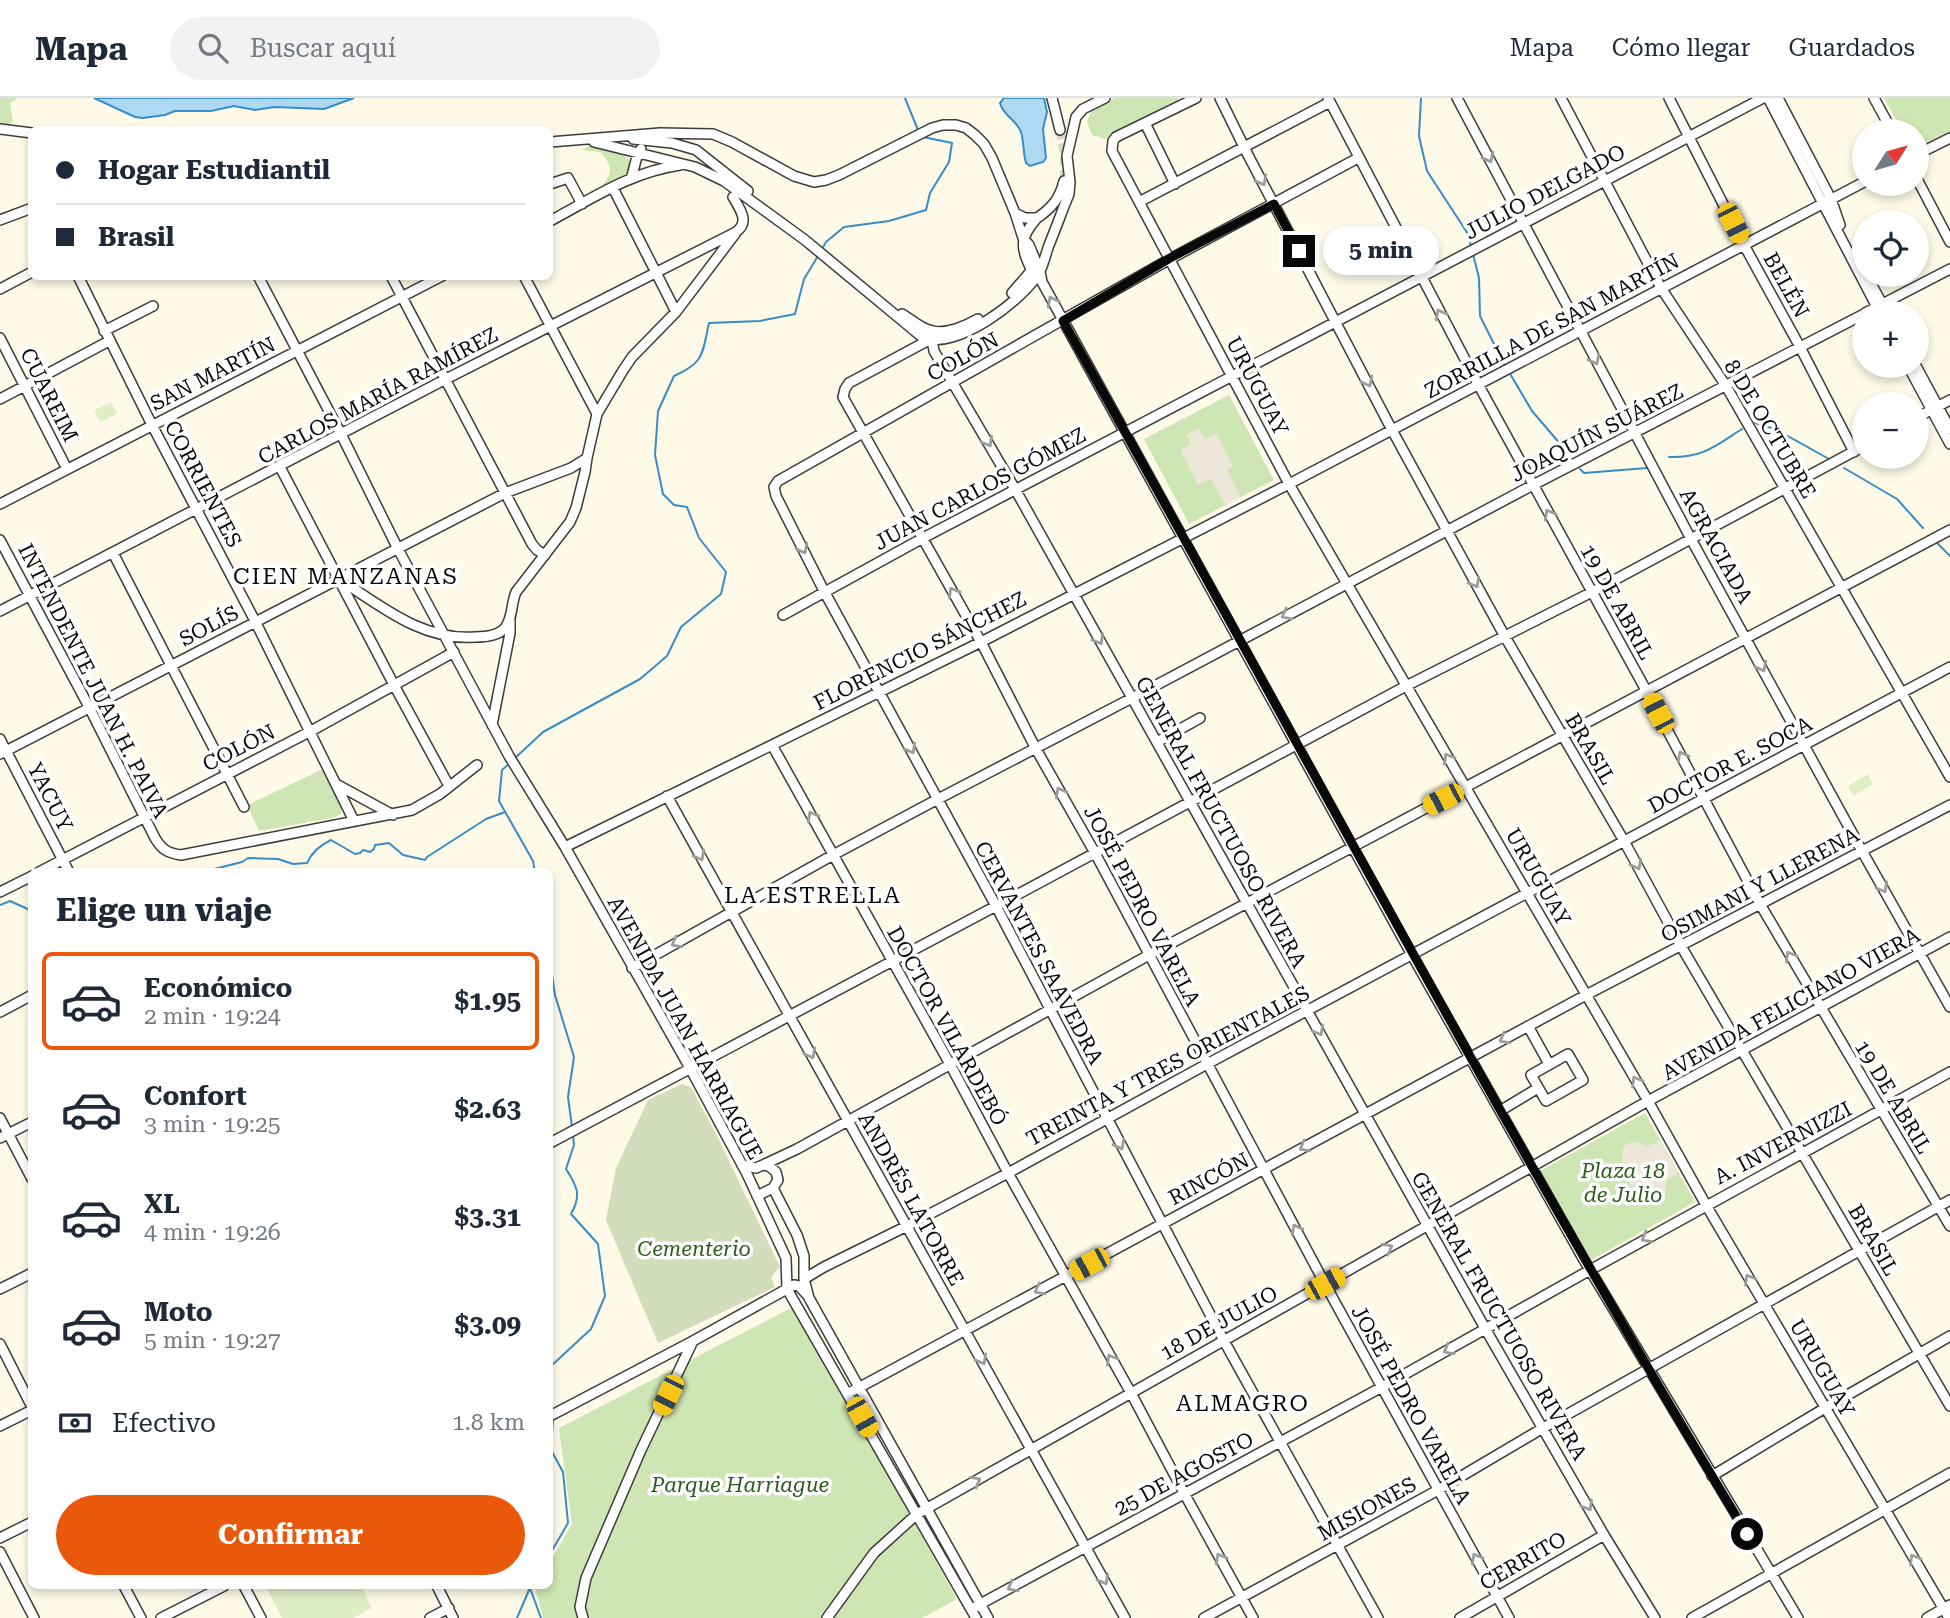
<!DOCTYPE html>
<html lang="es">
<head>
<meta charset="utf-8">
<style>
  body { margin:0; font-family:"Roboto Serif",serif; background:#f2f2f3; color:#1f2937; height:100vh; display:flex; flex-direction:column; font-size:26px; white-space:nowrap }
  * { box-sizing:border-box; margin:0 }
  p { font-size:23px; color:#747a83 }
  .icon { flex:none; width:38px; height:38px; fill:none; stroke:currentColor; stroke-width:2; stroke-linecap:round; stroke-linejoin:round }
  .map { position:relative; flex:1; overflow:hidden }
  .details { position:absolute; left:28px; top:770px; width:525px; height:721px; display:flex; flex-direction:column; background:#fff; border-radius:10px; box-shadow:0 4px 10px #0003 }
  .details>* { flex:none }
  .guide { position:absolute; left:28px; top:28px; width:525px; height:154px; border-radius:10px; box-shadow:0 4px 10px #0003; display:grid; align-content:center; height:154px; padding:0 28px; background:#fff }
  .needle { width:46px; rotate:53deg }
  .tools { position:absolute; left:1852px; top:21px; display:grid; gap:14px }
  .tools a { display:grid; place-items:center; width:77px; height:77px; border-radius:50%; background:#fff; box-shadow:0 4px 10px #0003; font-size:35px }
  .end { position:absolute; width:32px; height:32px; margin:-16px; border:9px solid #090909; background:#fff; box-shadow:0 0 0 4px #fff }
  .from { border-radius:50% }
  .bubble { position:absolute; height:49px; border-radius:24px; background:#fff; box-shadow:0 4px 10px #0003; font-size:23px; font-weight:700; line-height:49px; text-align:center }
  .car { position:absolute; width:21px; height:42px; margin:-21px -10px; border-radius:9px; box-shadow:0 0 5px 2px #0007; background:linear-gradient(#f5c518 24%,#345 0 40%,#f5c518 0 76%,#345 0 86%,#f5c518 0) }
  .guide b { display:flex; align-items:center; gap:24px; height:66px; font-size:26px }
  .guide b+b { border-top:2px solid #e0e1e3 }
  .guide i { width:18px; height:18px; background:#1f2937 }
  ul { padding:0; list-style:none }
  li { display:flex; align-items:center; gap:21px; height:98px; margin:0 14px 10px; padding:0 14px; border:4px solid transparent; border-radius:10px }
  li div { flex:1 }
  li b { display:block; font-size:26px }
  li em { font-style:normal; font-weight:700 }
  li.current { border-color:#ea580c }
  li>.icon { width:63px; height:63px; stroke-width:1.5 }
  h2 { padding:0 28px; font-size:32px; line-height:84px }
  .pay { display:flex; align-items:center; gap:18px; height:77px; padding:0 28px; font-size:26px }
  .pay p { margin-inline-start:auto }
  .cta { display:flex; gap:14px; margin-top:auto; padding:14px 28px }
  .cta a { flex:1; height:80px; border-radius:42px; background:#ea580c; color:#fff; font-size:28px; font-weight:700; line-height:80px; text-align:center }
  header { display:flex; align-items:center; gap:42px; box-sizing:border-box; height:98px; padding:0 35px; background:#fff; border-bottom:2px solid #e0e1e3 }
  header strong { font-size:33px }
  nav { display:flex; gap:38px; margin-inline-start:auto; font-size:24px }
  .search { width:490px; height:63px; background:#f2f2f3; display:flex; align-items:center; gap:18px; box-sizing:border-box; padding:0 24px; border-radius:38px; color:#747a83; font-size:26px }
  .map>svg:first-child { display:block }
</style>
</head>
<body>
<header>
<strong>Mapa</strong>
<div class="search"><svg class="icon" aria-label="search" viewBox="0 0 24 24"><circle cx="10" cy="10" r="6"/><path d="M15 15l6 6"/></svg>Buscar aquí</div>
<nav><a>Mapa</a><a>Cómo llegar</a><a>Guardados</a></nav>
</header>
<div class="map">
<svg width="1950" height="1520" viewBox="0 0 1950 1520">
  <rect width="100%" height="100%" fill="#fefae7"/>
  <!-- green -->
  <path fill="#cde6b3" d="M0,0H18L10,5L13,23L8,28H0Z
    M1115,0H1178L1180,4L1106,41L1092,37L1087,23L1092,12Z
    M1884,0H1950V34L1916,50V33H1902Z
    M590,47C605,46 622,53 631,65L629,76L623,81L596,93C611,80 616,70 600,54L582,52Z
    M1229,297L1274,382L1189,426L1144,341Z
    M323,671L341,709V715L336,719L259,733L250,713V706Z
    M1645,1015L1695,1104L1591,1162L1540,1073Z
    M793,1209L957,1501L922,1520H543L535,1489L550,1488V1464L572,1426L559,1330Z"/>
  <!-- cemetery -->
  <path fill="#d2ddbb" d="M682,986L691,989L720,1044L780,1169L771,1179L775,1189L658,1245L606,1122L616,1070L648,1002Z"/>
  <!-- pitch -->
  <path fill="#dfeec4" d="M111,304L117,316L100,324L94,312Z
    M1868,676L1873,686L1853,698L1848,688Z
    M276,1488H361L372,1510L353,1520H282L268,1492Z"/>
  <!-- plaza -->
  <path fill="#ece7d8" d="M1199,330L1205,341L1216,335L1233,368L1227,372L1241,399L1225,407L1211,381L1198,387L1180,352L1191,346L1186,337Z
    M1660,1042L1678,1075L1667,1082L1665,1096L1661,1100L1650,1102L1637,1094L1629,1085L1623,1069L1622,1053L1624,1048L1632,1044L1641,1045L1647,1049Z"/>
  <!-- water -->
  <path fill="#add9f3" stroke="#378dc8" stroke-width="2" d="M94,0H354L324,11L274,9L255,12L234,8L211,13H175L165,17L143,20L135,19Z
    M1004,0H1044L1047,14L1043,31L1046,60L1043,64L1030,68L1026,65C1023,55 1024,44 1021,34C1017,22 1003,18 1000,5Z"/>
  <g fill="none" stroke-linecap="round" stroke-linejoin="round">
    <!-- stream -->
    <path stroke="#378dc8" stroke-width="2" d="M905,0L918,32
      M1421,0L1419,38L1427,73L1468,136L1471,148
      M822,151L826,144L844,129L889,123L926,112L930,95L949,64L952,45L923,39
      M1473,156L1479,180L1480,218L1506,270
      M1509,274L1532,313L1568,355
      M1755,325L1775,331L1829,361
      M1669,359C1703,360 1715,348 1742,331
      M1844,370L1897,401L1923,430
      M1580,371L1584,375L1647,370
      M1936,444L1950,458
      M514,661L543,634L640,581L667,558L681,529L721,496L726,474L699,440L687,409L674,407L663,396L655,357L658,313L674,278C705,264 702,256 709,225L760,223L795,216L804,181L818,158
      M510,665L502,672L499,703L533,763L535,774
      M211,774L214,771L242,764L248,760L278,761L293,766L307,765C312,754 320,747 331,742L355,756L360,755L363,752L370,754L374,751L375,747L389,745L403,757L425,762L427,759L486,721L505,714
      M0,807L10,803L32,813
      M550,864L555,897L574,959L568,999L572,1029
      M550,1269L591,1231L605,1198L598,1146L571,1116C582,1097 577,1088 566,1071L574,1047L573,1038
      M550,1292L552,1313
      M550,1456L568,1425L563,1374L551,1352L553,1322
      M531,1488L530,1490L541,1520
      M517,1520L529,1492"/>
    <!-- minor-tunnel -->
    <path stroke="#d9d6c6" stroke-width="9" stroke-dasharray="9 4.5" stroke-linecap="butt" d="M1060,32C1064,50 1066,65 1064,83"/>
    <!-- minor casing -->
    <g stroke="#3c3c3c" stroke-width="12">
      <path id="minor" d="M1052,0L1060,32
        M1196,0L1116,39L1113,43L1112,53L1289,386L1648,1003L1706,1107L1949,1520
        M1220,0L1248,57L1392,332L1504,537L1624,743L1681,848L1950,1308
        M1328,0L1478,286L1647,594L1760,806L1950,1128
        M1457,0L1691,441L1862,753L1950,909
        M1561,0L1661,190L1726,288L1950,679
        M1669,0L1744,147L1800,249L1854,354
        M1768,0L1880,215
        M1778,0L1831,101L1840,127
        M1874,0L1892,33
        M1145,25L1175,86
        M0,31L32,35
        M633,41L672,45L696,52L748,93
        M550,44L660,35L713,36L732,44L794,78L814,84L826,82L839,77L932,30L943,27H956L966,30L975,37L984,46L992,60L1015,115L1023,140L1029,147L1040,173L1042,184L1412,857L1584,1162L1798,1520
        M594,44L695,69L724,83L805,142L922,239C955,254 1025,201 1040,173C1044,165 1046,155 1049,147C1056,130 1062,113 1069,96L1070,84L1067,58L1076,19L1083,11L1105,0
        M1916,57L1950,40
        M1358,60L1170,161L778,383L774,389L776,398L824,493L996,808L1224,1243L1378,1520
        M1916,79L1950,144
        M631,80C635,71 635,58 641,51
        M550,86L568,80L582,106
        M613,90L676,214
        M1139,104L1330,4
        M1015,115L1025,120H1037C1052,110 1060,100 1064,83
        M0,122L32,110
        M550,123C593,100 631,74 680,67
        M1033,175C1021,151 1018,141 1037,120
        M78,178L152,327L255,523L354,723
        M258,178L341,336L398,451L509,658L565,749L690,970L747,1076L786,1160L787,1191L976,1520
        M391,178L532,446L537,452L545,457
        M524,178L597,316
        M1868,180L1887,215
        M0,191L32,174
        M1012,195L1037,166
        M1865,215L1950,171
        M902,216C911,221 922,232 933,233C947,236 966,228 978,221
        M104,233L153,208
        M934,234L932,242L934,253L1015,391L1486,1232L1604,1437L1655,1520
        M0,240L67,371
        M929,242L849,285L845,291L843,299L981,544L1036,651L1095,755L1325,1186L1509,1520
        M1908,268L1950,346
        M1916,268L1950,331
        M0,301L109,243
        M1916,320L1950,302
        M280,369L394,587L449,688
        M0,406L442,178
        M0,442L89,609L155,740C162,752 168,755 181,757L412,712L440,696L477,667
        M113,455L244,709
        M339,481C381,508 422,543 475,539C485,539 498,538 505,530C513,520 511,505 516,494L570,424L576,410L585,374L587,360L597,316L622,274L632,259L676,214L735,136
        M0,513L446,281L736,134C750,124 740,111 733,99
        M783,517L923,440L1763,0
        M492,627L510,535V522
        M0,641L69,774
        M1157,644L1200,620
        M772,647L951,968L1008,1075L1131,1295L1184,1395L1253,1520
        M0,656L505,395L571,370L587,360
        M336,686L393,717
        M667,698L1125,1520
        M565,749L981,544L1289,386L1864,84
        M39,774L311,633L454,554
        M0,794L32,778
        M632,870L833,757L938,701L1132,600L1533,387L1864,216
        M0,914L32,897
        M1528,928L1549,966
        M1568,956L1583,982L1546,1003L1531,977Z
        M1500,1013L1538,990
        M0,1020L32,1081
        M0,1040L32,1024
        M550,1045L996,808L1406,588L1592,494L1864,348
        M742,1067L756,1070L763,1067L769,1068L776,1074L778,1082L773,1090L757,1098
        M763,1067L797,1051L1149,857L1950,432
        M773,1090L797,1137L804,1158V1181L809,1200L988,1520
        M804,1181L824,1169L905,1129L1008,1075L1207,966L1950,569
        M0,1191L32,1175
        M0,1246L32,1309
        M849,1295L1586,897L1950,707
        M550,1318L693,1243L794,1187L799,1188L808,1198
        M0,1328L32,1312
        M1712,1378L1825,1310L1950,1238
        M0,1440L32,1424
        M0,1454L34,1520
        M124,1488L141,1520
        M244,1488L261,1520
        M437,1488L453,1520
        M971,1511L1382,1289L1590,1172L1950,974
        M161,1520L224,1488
        M430,1520L449,1510
        M583,1520L580,1509L586,1480L641,1352L693,1243
        M827,1520L874,1455L917,1416L1648,1003L1950,839
        M1204,1520L1438,1392L1543,1330L1950,1102
        M1460,1520L1604,1437
        M1692,1520L1950,1375
        M1927,1520L1950,1507"/>
    </g>
    <!-- minor -->
    <use href="#minor" stroke="#fff" stroke-width="9"/>
  </g>
  <!-- one-way arrows -->
  <defs><path id="oneway-chevron" d="M-2-3.5L2.5 0L-2 3.5" fill="none" stroke-width="1.6" stroke-linecap="round" stroke-linejoin="round" transform="scale(1.75)"/></defs>
  <g stroke="#9d9d9d">
    <use href="#oneway-chevron" transform="translate(1489 60) rotate(62)"/>
    <use href="#oneway-chevron" transform="translate(1262 83) rotate(62)"/>
    <use href="#oneway-chevron" transform="translate(1052 203) rotate(-118)"/>
    <use href="#oneway-chevron" transform="translate(1440 216) rotate(-118)"/>
    <use href="#oneway-chevron" transform="translate(1595 262) rotate(62)"/>
    <use href="#oneway-chevron" transform="translate(1368 284) rotate(63)"/>
    <use href="#oneway-chevron" transform="translate(988 344) rotate(60)"/>
    <use href="#oneway-chevron" transform="translate(1549 416) rotate(-119)"/>
    <use href="#oneway-chevron" transform="translate(803 451) rotate(63)"/>
    <use href="#oneway-chevron" transform="translate(1475 485) rotate(61)"/>
    <use href="#oneway-chevron" transform="translate(953 494) rotate(-119)"/>
    <use href="#oneway-chevron" transform="translate(1286 517) rotate(152)"/>
    <use href="#oneway-chevron" transform="translate(1099 542) rotate(61)"/>
    <use href="#oneway-chevron" transform="translate(1762 569) rotate(62)"/>
    <use href="#oneway-chevron" transform="translate(911 651) rotate(61)"/>
    <use href="#oneway-chevron" transform="translate(1682 658) rotate(-118)"/>
    <use href="#oneway-chevron" transform="translate(1448 660) rotate(-120)"/>
    <use href="#oneway-chevron" transform="translate(1060 694) rotate(-119)"/>
    <use href="#oneway-chevron" transform="translate(812 718) rotate(-119)"/>
    <use href="#oneway-chevron" transform="translate(700 758) rotate(61)"/>
    <use href="#oneway-chevron" transform="translate(1637 767) rotate(61)"/>
    <use href="#oneway-chevron" transform="translate(1883 790) rotate(61)"/>
    <use href="#oneway-chevron" transform="translate(676 845) rotate(151)"/>
    <use href="#oneway-chevron" transform="translate(1790 858) rotate(-120)"/>
    <use href="#oneway-chevron" transform="translate(1319 933) rotate(61)"/>
    <use href="#oneway-chevron" transform="translate(1504 941) rotate(152)"/>
    <use href="#oneway-chevron" transform="translate(811 956) rotate(61)"/>
    <use href="#oneway-chevron" transform="translate(1636 983) rotate(-121)"/>
    <use href="#oneway-chevron" transform="translate(1120 1047) rotate(62)"/>
    <use href="#oneway-chevron" transform="translate(1304 1049) rotate(152)"/>
    <use href="#oneway-chevron" transform="translate(1296 1131) rotate(-118)"/>
    <use href="#oneway-chevron" transform="translate(1646 1140) rotate(151)"/>
    <use href="#oneway-chevron" transform="translate(1388 1150) rotate(-29)"/>
    <use href="#oneway-chevron" transform="translate(1749 1181) rotate(-120)"/>
    <use href="#oneway-chevron" transform="translate(1039 1192) rotate(152)"/>
    <use href="#oneway-chevron" transform="translate(1448 1252) rotate(151)"/>
    <use href="#oneway-chevron" transform="translate(1111 1261) rotate(-120)"/>
    <use href="#oneway-chevron" transform="translate(982 1262) rotate(61)"/>
    <use href="#oneway-chevron" transform="translate(976 1383) rotate(-29)"/>
    <use href="#oneway-chevron" transform="translate(1588 1408) rotate(60)"/>
    <use href="#oneway-chevron" transform="translate(1220 1460) rotate(-119)"/>
    <use href="#oneway-chevron" transform="translate(1476 1460) rotate(-119)"/>
    <use href="#oneway-chevron" transform="translate(1914 1461) rotate(-121)"/>
    <use href="#oneway-chevron" transform="translate(1104 1482) rotate(61)"/>
    <use href="#oneway-chevron" transform="translate(1012 1489) rotate(151)"/>
  </g>
  <g fill="none" stroke-linecap="round" stroke-linejoin="round">
    <!-- route -->
    <path stroke="#090909" stroke-width="9" d="M1299,153L1274,106L1170,160L1063,223C1291,628 1506,1039 1747,1436"/>
  </g>
  <g text-anchor="middle" dominant-baseline="central" stroke-width="7" stroke-linejoin="round" paint-order="stroke">
    <!-- street labels -->
    <g font-size="21" fill="#090909" stroke="#fff">
      <text transform="translate(1545 94) rotate(-28)">JULIO DELGADO</text>
      <text transform="translate(1786 187) rotate(61)">BELÉN</text>
      <text transform="translate(1552 228) rotate(-28)">ZORRILLA DE SAN MARTÍN</text>
      <text transform="translate(963 259) rotate(-29)">COLÓN</text>
      <text transform="translate(213 276) rotate(-27)">SAN MARTÍN</text>
      <text transform="translate(1257 288) rotate(62)">URUGUAY</text>
      <text transform="translate(49 297) rotate(63)">CUAREIM</text>
      <text transform="translate(378 298) rotate(-28)">CARLOS MARÍA RAMÍREZ</text>
      <text transform="translate(1770 331) rotate(59)">8 DE OCTUBRE</text>
      <text transform="translate(1597 335) rotate(-27)">JOAQUÍN SUÁREZ</text>
      <text transform="translate(203 386) rotate(62)">CORRIENTES</text>
      <text transform="translate(980 391) rotate(-28)">JUAN CARLOS GÓMEZ</text>
      <text transform="translate(1716 448) rotate(61)">AGRACIADA</text>
      <text transform="translate(1617 504) rotate(61)">19 DE ABRIL</text>
      <text transform="translate(209 528) rotate(-28)">SOLÍS</text>
      <text transform="translate(920 553) rotate(-27)">FLORENCIO SÁNCHEZ</text>
      <text transform="translate(93 583) rotate(63)">INTENDENTE JUAN H. PAIVA</text>
      <text transform="translate(239 650) rotate(-27)">COLÓN</text>
      <text transform="translate(1590 651) rotate(60)">BRASIL</text>
      <text transform="translate(1730 667) rotate(-28)">DOCTOR E. SOCA</text>
      <text transform="translate(50 699) rotate(63)">YACUY</text>
      <text transform="translate(1221 724) rotate(61)">GENERAL FRUCTUOSO RIVERA</text>
      <text transform="translate(1538 779) rotate(60)">URUGUAY</text>
      <text transform="translate(1760 787) rotate(-28)">OSIMANI Y LLERENA</text>
      <text transform="translate(1142 808) rotate(62)">JOSÉ PEDRO VARELA</text>
      <text transform="translate(1039 855) rotate(62)">CERVANTES SAAVEDRA</text>
      <text transform="translate(1791 906) rotate(-29)">AVENIDA FELICIANO VIERA</text>
      <text transform="translate(947 928) rotate(61)">DOCTOR VILARDEBÓ</text>
      <text transform="translate(685 930) rotate(61)">AVENIDA JUAN HARRIAGUE</text>
      <text transform="translate(1168 968) rotate(-28)">TREINTA Y TRES ORIENTALES</text>
      <text transform="translate(1893 999) rotate(59)">19 DE ABRIL</text>
      <text transform="translate(1783 1045) rotate(-28)">A. INVERNIZZI</text>
      <text transform="translate(1209 1081) rotate(-28)">RINCÓN</text>
      <text transform="translate(911 1101) rotate(61)">ANDRÉS LATORRE</text>
      <text transform="translate(1873 1142) rotate(60)">BRASIL</text>
      <text transform="translate(1499 1218) rotate(60)">GENERAL FRUCTUOSO RIVERA</text>
      <text transform="translate(1219 1225) rotate(-29)">18 DE JULIO</text>
      <text transform="translate(1822 1270) rotate(60)">URUGUAY</text>
      <text transform="translate(1411 1307) rotate(61)">JOSÉ PEDRO VARELA</text>
      <text transform="translate(1184 1376) rotate(-28)">25 DE AGOSTO</text>
      <text transform="translate(1367 1411) rotate(-29)">MISIONES</text>
      <text transform="translate(1523 1463) rotate(-30)">CERRITO</text>
    </g>
    <!-- park labels -->
    <g font-size="21" font-style="italic" fill="#2a5d1d" stroke="#fff">
      <text x="1623" y="1073">Plaza 18<tspan x="1623" dy="24">de Julio</tspan></text>
      <text x="694" y="1151">Cementerio</text>
      <text x="740" y="1387">Parque Harriague</text>
    </g>
    <!-- neighbourhood labels -->
    <g font-size="23" letter-spacing="2" fill="#090909" stroke="#fff">
      <text x="346" y="478">CIEN MANZANAS</text>
      <text x="813" y="797">LA ESTRELLA</text>
      <text x="1243" y="1305">ALMAGRO</text>
    </g>
  </g>
</svg>
<div class="tools">
<a><svg class="needle" viewBox="-14 -14 28 28"><path d="M0-13l5 13h-10z" fill="#e53935"/><path d="M0 13l5-13h-10z" fill="#747a83"/></svg></a>
<a><svg class="icon" aria-label="locate" viewBox="0 0 24 24"><circle cx="12" cy="12" r="6"/><path d="M12 2v4M12 18v4M2 12h4M18 12h4"/></svg></a>
<a>+</a>
<a>−</a>
</div>
<i class="end from" style="left:1747px;top:1436px"></i>
<i class="end" style="left:1299px;top:153px"></i>
<div class="bubble" style="left:1323px;top:128px;width:116px">5 min</div>
<i class="car" style="left:1733px;top:125px;rotate:153deg"></i>
<i class="car" style="left:1658px;top:615px;rotate:332deg"></i>
<i class="car" style="left:1443px;top:701px;rotate:243deg"></i>
<i class="car" style="left:1089px;top:1166px;rotate:242deg"></i>
<i class="car" style="left:1325px;top:1186px;rotate:61deg"></i>
<i class="car" style="left:668px;top:1297px;rotate:206deg"></i>
<i class="car" style="left:862px;top:1319px;rotate:151deg"></i>
<div class="guide">
<b><i class="from"></i>Hogar Estudiantil</b>
<b><i></i>Brasil</b>
</div>
<section class="details">
<h2>Elige un viaje</h2>
<ul>
<li class="current"><svg class="icon" aria-label="car" viewBox="0 0 24 24"><path d="M5 17H2v-5l4-1 3-4h7l3 4 3 1v5h-3M9 17h6M6 11h13"/><circle cx="7" cy="17" r="2"/><circle cx="17" cy="17" r="2"/></svg><div><b>Económico</b><p>2 min · 19:24</p></div><em>$1.95</em></li>
<li><svg class="icon" aria-label="car" viewBox="0 0 24 24"><path d="M5 17H2v-5l4-1 3-4h7l3 4 3 1v5h-3M9 17h6M6 11h13"/><circle cx="7" cy="17" r="2"/><circle cx="17" cy="17" r="2"/></svg><div><b>Confort</b><p>3 min · 19:25</p></div><em>$2.63</em></li>
<li><svg class="icon" aria-label="car" viewBox="0 0 24 24"><path d="M5 17H2v-5l4-1 3-4h7l3 4 3 1v5h-3M9 17h6M6 11h13"/><circle cx="7" cy="17" r="2"/><circle cx="17" cy="17" r="2"/></svg><div><b>XL</b><p>4 min · 19:26</p></div><em>$3.31</em></li>
<li><svg class="icon" aria-label="car" viewBox="0 0 24 24"><path d="M5 17H2v-5l4-1 3-4h7l3 4 3 1v5h-3M9 17h6M6 11h13"/><circle cx="7" cy="17" r="2"/><circle cx="17" cy="17" r="2"/></svg><div><b>Moto</b><p>5 min · 19:27</p></div><em>$3.09</em></li>
</ul>
<div class="pay"><svg class="icon" aria-label="cash" viewBox="0 0 24 24"><path d="M3 7h18v10H3z"/><circle cx="12" cy="12" r="2"/></svg>Efectivo<p>1.8 km</p></div>
<div class="cta"><a>Confirmar</a></div>
</section>
</div>
</body>
</html>
